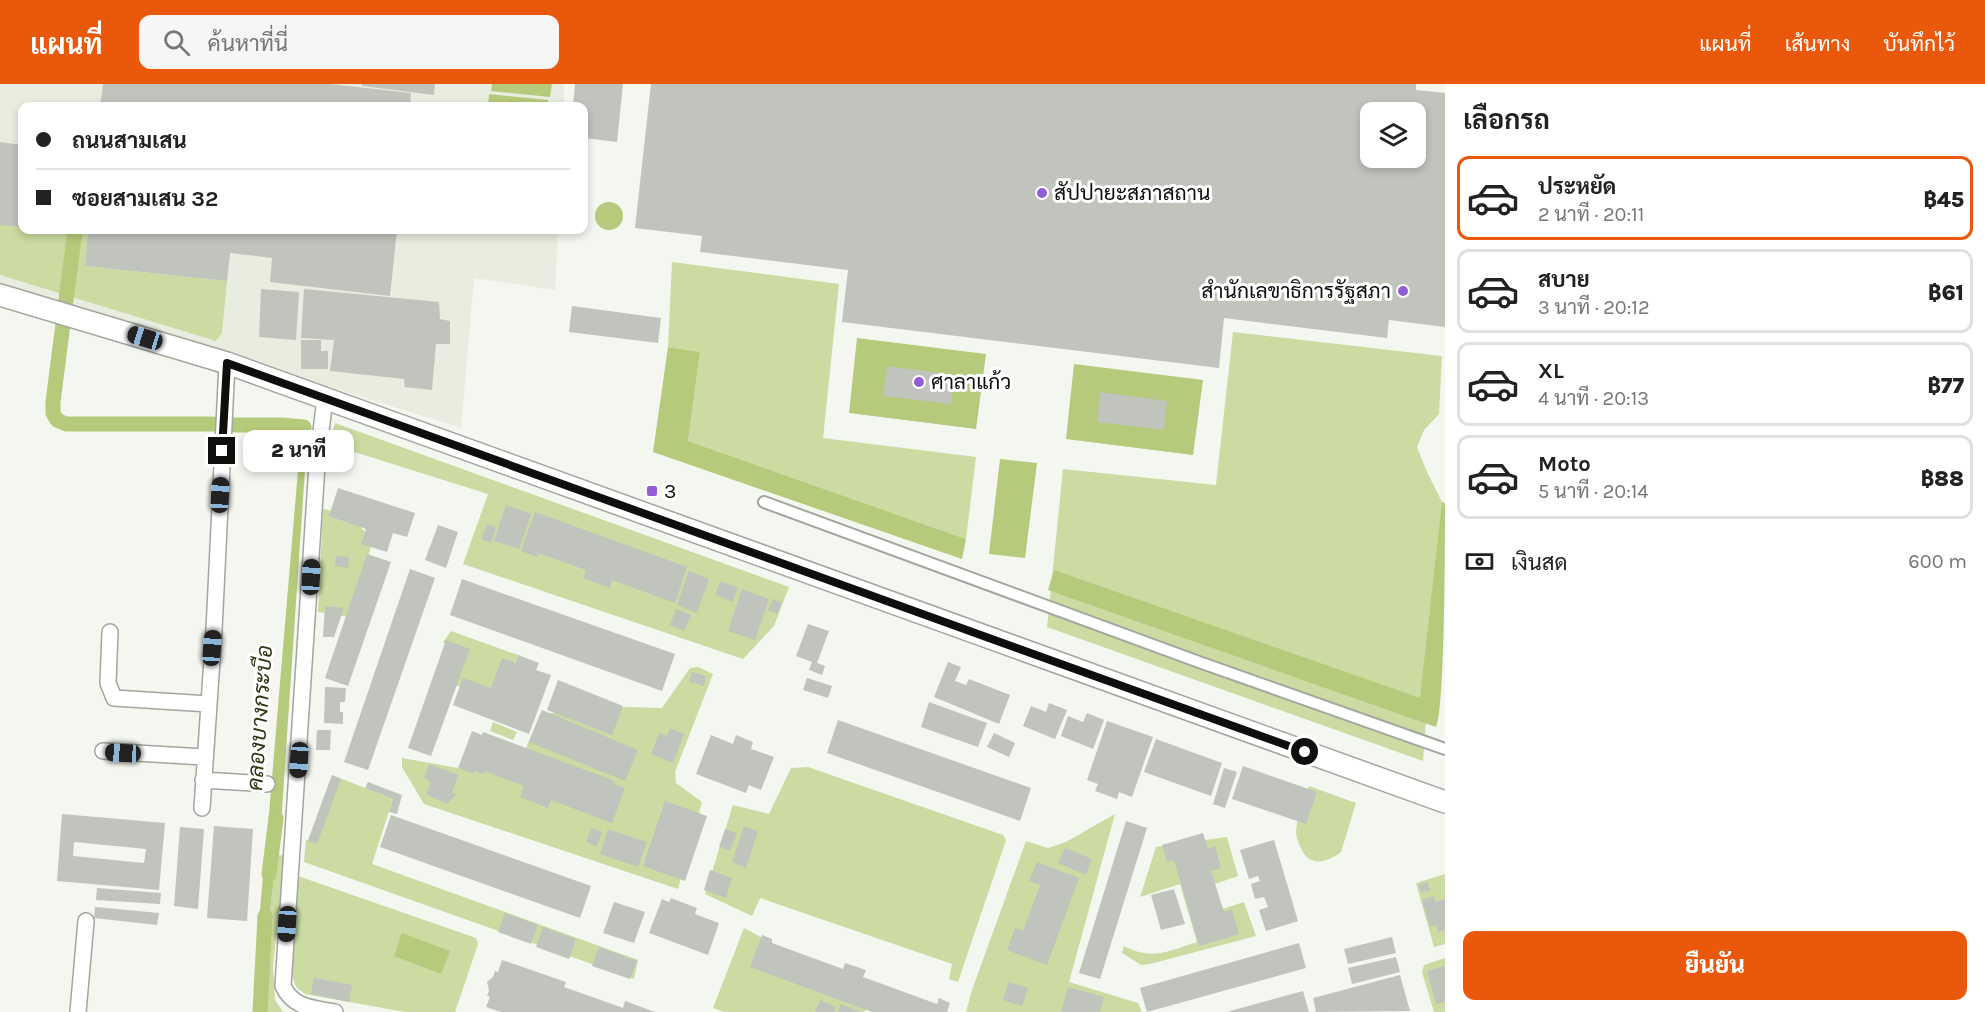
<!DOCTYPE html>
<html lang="th">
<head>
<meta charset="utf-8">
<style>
  body { margin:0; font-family:Karla,Sarabun,sans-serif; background:#f6f6f6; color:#222; height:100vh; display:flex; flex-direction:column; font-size:22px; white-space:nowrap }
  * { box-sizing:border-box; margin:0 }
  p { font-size:20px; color:#767676 }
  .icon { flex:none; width:33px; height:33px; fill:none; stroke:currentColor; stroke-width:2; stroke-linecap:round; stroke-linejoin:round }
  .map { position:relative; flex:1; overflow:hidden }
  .drawer { display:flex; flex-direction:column; background:#fff; width:540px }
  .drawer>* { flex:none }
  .hud { position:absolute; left:18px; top:18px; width:570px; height:132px; border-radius:12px; box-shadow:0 3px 9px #0003; display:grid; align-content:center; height:132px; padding:0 18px; background:#fff }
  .tools { position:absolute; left:1360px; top:18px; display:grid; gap:12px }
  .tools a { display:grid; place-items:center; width:66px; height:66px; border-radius:12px; background:#fff; box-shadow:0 3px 9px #0003; font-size:30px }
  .end { position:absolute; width:27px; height:27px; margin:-14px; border:8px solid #0e0f0d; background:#fff; box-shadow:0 0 0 3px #fff }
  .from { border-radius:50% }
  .bubble { position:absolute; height:42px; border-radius:12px; background:#fff; box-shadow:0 3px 9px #0003; font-size:20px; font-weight:800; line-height:42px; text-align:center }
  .car { position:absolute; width:18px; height:36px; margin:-18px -9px; border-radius:8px; box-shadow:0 0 4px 2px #0007; background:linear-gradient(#222 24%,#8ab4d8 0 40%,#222 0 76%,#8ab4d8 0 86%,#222 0) }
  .hud b { display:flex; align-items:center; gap:21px; height:57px; font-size:22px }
  .hud b+b { border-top:2px solid #e0e0e0 }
  .hud i { width:15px; height:15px; background:#222 }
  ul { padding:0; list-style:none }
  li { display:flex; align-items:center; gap:18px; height:84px; margin:0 12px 9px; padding:0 6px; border:3px solid #e0e0e0; border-radius:12px }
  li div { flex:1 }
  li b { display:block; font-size:22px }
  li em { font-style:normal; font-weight:800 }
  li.current { border-color:#ea580c }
  li>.icon { width:54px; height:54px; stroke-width:1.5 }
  h2 { padding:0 18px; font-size:27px; line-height:72px }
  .pay { display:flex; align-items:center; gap:15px; height:66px; padding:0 18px; font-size:22px }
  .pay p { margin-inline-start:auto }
  .primary-button { display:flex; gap:12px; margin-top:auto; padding:12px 18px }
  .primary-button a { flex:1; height:69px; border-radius:12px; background:#ea580c; color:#fff; font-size:24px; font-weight:800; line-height:69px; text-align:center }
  header { display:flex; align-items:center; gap:36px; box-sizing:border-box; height:84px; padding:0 30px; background:#ea580c; color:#fff }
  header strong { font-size:28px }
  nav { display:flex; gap:33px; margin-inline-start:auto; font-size:21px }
  .search { width:420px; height:54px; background:#f6f6f6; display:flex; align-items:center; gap:15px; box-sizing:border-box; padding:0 21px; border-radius:12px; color:#767676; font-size:22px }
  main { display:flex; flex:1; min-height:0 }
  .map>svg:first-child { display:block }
</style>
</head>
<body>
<header>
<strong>แผนที่</strong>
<div class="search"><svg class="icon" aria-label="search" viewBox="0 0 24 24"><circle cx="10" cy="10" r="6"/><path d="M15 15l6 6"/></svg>ค้นหาที่นี่</div>
<nav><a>แผนที่</a><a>เส้นทาง</a><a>บันทึกไว้</a></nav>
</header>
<main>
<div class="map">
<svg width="1445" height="928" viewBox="0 0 1445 928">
  <rect width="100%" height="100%" fill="#f4f6f0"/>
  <!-- built -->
  <path fill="#e9ede0" d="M0,0H564V22H22V146H558L555,206L474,194L461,344L0,200Z"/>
  <!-- green -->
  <path fill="#cbdba1" d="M22,116V146H88L85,182L227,197L222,249L216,257L0,191V140Z
    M672,178L839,200L823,354L976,373L966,455L688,357L700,268L668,263Z
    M1233,248L1442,272L1439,330L1424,346L1417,363L1427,388L1442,418L1423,677L1047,543L1063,385L1216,401Z
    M335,339L789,503L774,542L743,575L463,480L488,410L329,360Z
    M323,425L348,430L373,456L350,533L318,528Z
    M451,547L518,571L498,614L452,600L463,574L443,558Z
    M698,583L713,590L675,688L676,699L702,718L678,805L424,720L402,683V674L458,684L526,664L540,630L626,623L662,624L690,584Z
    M493,638L517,648L513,656L490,647Z
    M808,683L1003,751L1006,756L958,898L949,895L952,880L760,814L752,832L705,810L733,721L769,730L791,684Z
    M332,691L393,715L372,780L638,876L634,895L304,778L306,756H308Z
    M1309,702L1356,719L1341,768C1325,780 1308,783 1300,762C1298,758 1296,752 1296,748C1296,736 1305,715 1309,702Z
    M1115,730L1069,898L1138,919L1142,928H966L972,906L1026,757L1048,764L1066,758Z
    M1227,753L1238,792L1212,801L1219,826L1244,818L1256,852L1150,880L1141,881L1122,869L1124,862C1153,877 1168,867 1197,858L1180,800L1140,813L1156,763Z
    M277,771L286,772L273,881L275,916L283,928H263L267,851Z
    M1445,790V860L1434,863L1416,799Z
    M295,791L476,854L478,860L455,928H405L305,910L296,903L291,888Z
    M744,844L867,910L865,928H724L713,924Z
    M1445,874V928H1434L1422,888L1424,881Z"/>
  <!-- water -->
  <path fill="#b5ca7a" d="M492,0H552L550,13L491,7Z
    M489,10L548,16V22H488Z
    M595 132a14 14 0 1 1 28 0a14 14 0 1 1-28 0Z
    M857,254L986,270L976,345L849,329Z
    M668,263L700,268L688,357L966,455L962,475L653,368Z
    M1074,280L1203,296L1193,371L1066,355Z
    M302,339L308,341L280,755L267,753Z
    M1000,375L1037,379L1025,474L989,470Z
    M1442,418L1445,419C1445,451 1445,628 1436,643L1048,506L1054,486L1420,614Z
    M265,769L277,771L267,851L258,850Z
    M402,849L450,867L441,890L394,872Z"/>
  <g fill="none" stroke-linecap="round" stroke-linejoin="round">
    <!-- canal -->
    <path stroke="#b5ca7a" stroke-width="15" d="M75,146L53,318V329L57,336L66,340H213
      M235,341H281L304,343
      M269,790L276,734
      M260,928L265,832"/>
  </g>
  <!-- building -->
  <path fill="#c1c3bd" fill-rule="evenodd" d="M103,0H330L411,9L410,22H100Z
    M362,0H435L434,11L362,2Z
    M575,0H623L617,58L584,54V22H573Z
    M651,0H1416V6L1445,9V243L1389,236L1387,254L1224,234L1219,284L842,238L848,186L700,168L702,152L635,144ZM1371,28H1416V74H1371Z
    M0,58L22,61V143L0,141Z
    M88,146H397L390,212L270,198L272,174L230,169L227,197L85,182Z
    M261,205L299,208L296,256L259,253Z
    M304,205L439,218L440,235L450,237V260H436L432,306L405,303L404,295L330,287L334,256L301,254Z
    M572,222L661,234L658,259L569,248Z
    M301,256H321V267H328V285H301Z
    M887,282L954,291L951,320L883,312Z
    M1100,308L1167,317L1164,346L1097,338Z
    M340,366L347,368L343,378L336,373Z
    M338,404L415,429L407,453L393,449L387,468L361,460L366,445L329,432Z
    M506,421L531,430L519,465L494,457Z
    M535,428L687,483L675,519L612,496L610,504L583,494L586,486L538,469L537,473L521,467Z
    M487,440L496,444L491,459L481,455Z
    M438,441L458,448L446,484L425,476Z
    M367,470L391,478L348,602L325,594Z
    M336,472L349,473L348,484L335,482Z
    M410,485L435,494L368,686L344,678Z
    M689,487L709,495L697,529L677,521Z
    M462,495L675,570L662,607L450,531Z
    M721,497L738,504L732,518L715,510Z
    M742,505L769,515L755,556L728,547Z
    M773,515L782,519L777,530L768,526Z
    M325,522L344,524L334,553H323Z
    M676,525L691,531L684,547L670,541Z
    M808,540L829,547L817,579L825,582L822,591L809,586L812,578L796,572Z
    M446,556L470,565L431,672L408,664Z
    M518,571L539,579L536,586L551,591L529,650L453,621L463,594L491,604L502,574L515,579Z
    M948,578L961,583L955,597L966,601L969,595L1010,611L999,640L934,613Z
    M692,588L706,592L704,602L689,598Z
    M807,594L832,602L828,614L803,606Z
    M558,596L623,622L612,651L547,626Z
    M325,603L346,604L345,618H340V628H343V640L324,639Z
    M929,618L987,639L978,663L921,643Z
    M1049,619L1067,626L1055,655L1023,642L1031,622L1046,628Z
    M542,626L638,666L625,697L529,658Z
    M1087,629L1104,636L1093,665L1061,652L1068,632L1083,638Z
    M838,636L1031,704L1020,737L827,669Z
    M1107,637L1153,653L1132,713L1119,708L1117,715L1095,707L1098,700L1087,696Z
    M670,644L684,650L673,679L651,670L659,649L667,652Z
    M317,646H331L330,666H316Z
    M472,647L482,651L483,648L615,697L614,700L625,704L612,739L551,716L548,724L520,713L524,702L484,687L483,690L475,687L474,690L458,684Z
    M994,649L1015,659L1009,673L987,663Z
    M711,651L733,660L736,651L753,658L751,665L774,673L761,706L749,701L746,709L696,690Z
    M1156,655L1222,679L1211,712L1144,688Z
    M429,680L458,691L452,709L456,710L447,720L426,710L431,699L424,693Z
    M1243,682L1317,708L1306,740L1232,715Z
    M1224,684L1237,688L1225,724L1213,720Z
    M332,691L341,695L317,760L308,757Z
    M368,698L402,711L397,730L389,728L393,715L365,704Z
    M665,717L707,732L685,797L643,782Z
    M62,730L165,739L159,806L57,797ZM74,758L146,765L144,779L73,772Z
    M391,731L591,802L580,834L380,763Z
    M1126,737L1147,744L1100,895L1079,889Z
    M214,742L253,745L247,837L207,834Z
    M744,742L758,747L746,784L732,778Z
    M180,743L204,745L198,825L174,822Z
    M591,744L602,748L597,762L586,758Z
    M608,745L647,758L638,783L600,770Z
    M725,745L737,749L730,767L719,763Z
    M1203,749L1208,765L1215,762L1221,784L1211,787L1224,828L1232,825L1239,850L1199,862L1174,776L1167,778L1162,761Z
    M1274,756L1298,837L1266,847L1259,826L1268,823L1264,813L1255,815L1251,800L1260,797L1258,792L1249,795L1240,766Z
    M1065,764L1092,775L1086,791L1058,779Z
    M1037,778L1079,794L1047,881L1007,866L1015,844L1023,847L1040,801L1029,797Z
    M710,786L732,794L726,814L704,806Z
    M1427,798L1430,806L1421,808L1418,801Z
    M97,804L161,809L160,820L96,816Z
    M1174,805L1185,840L1161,846L1151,811Z
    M1434,812L1435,818L1445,815V846L1438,848L1436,841L1430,843L1422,816Z
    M671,814L697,824L695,830L719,839L708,871L649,849L662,815L669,818Z
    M614,818L645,828L634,859L603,849Z
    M95,823L159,829L157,841L94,834Z
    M505,829L538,841L531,860L498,848Z
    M543,843L576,855L569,875L536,863Z
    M762,851L772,855V859L843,885L845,879L866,886L863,893L937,920L939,914L950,919L947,928H872L750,883Z
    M1392,853L1396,869L1348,880L1344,865Z
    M1299,859L1306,884L1147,928L1140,904Z
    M599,863L637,877L630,895L592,882Z
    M1396,873L1400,888L1352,900L1348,884Z
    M502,876L566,898L564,903L623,924L625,917L655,928H501L486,923L490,913L487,912L489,906L487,898L493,893L495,887L498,888Z
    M1445,882V918L1436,920L1427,887Z
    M1400,891L1410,927L1316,928L1313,914Z
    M314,894L352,901L349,918L311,910Z
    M1009,898L1028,904L1022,922L1003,916Z
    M1068,903L1104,913L1100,928H1061Z
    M1303,907L1309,928H1230V927Z
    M820,916L836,923L834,928H815Z
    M841,920L861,928H838Z"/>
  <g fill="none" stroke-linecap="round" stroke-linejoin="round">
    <!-- pedestrian casing -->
    <g stroke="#a3a59f" stroke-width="14">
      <path id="pedestrian" d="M764,418L1199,578L1445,665"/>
    </g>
    <!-- minor casing -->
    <g stroke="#a3a59f" stroke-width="18">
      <path id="minor" d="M325,314L317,381L283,902C293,924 313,924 335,928
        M110,548L108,599L114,614L209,620
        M103,667L204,673
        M203,696L267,700
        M202,724L214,546L227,279
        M78,928L86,837"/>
    </g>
    <!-- secondary casing -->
    <g stroke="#a3a59f" stroke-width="24">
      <path id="secondary" d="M0,211L227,279L1445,718"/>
    </g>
    <!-- pedestrian -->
    <use href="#pedestrian" stroke="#fff" stroke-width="10"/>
    <!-- minor -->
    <use href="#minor" stroke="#fff" stroke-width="15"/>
    <!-- secondary -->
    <use href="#secondary" stroke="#fff" stroke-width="21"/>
  </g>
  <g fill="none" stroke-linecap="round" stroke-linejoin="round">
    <!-- route -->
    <path stroke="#0e0f0d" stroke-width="8" d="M222,367L227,279L1305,668"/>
  </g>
  <!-- markers -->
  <g fill="#925dd6" stroke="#fff" stroke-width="2">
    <circle cx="1042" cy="109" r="6"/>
    <circle cx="1403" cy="207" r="6"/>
    <circle cx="919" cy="298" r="6"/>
    <rect x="646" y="401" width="12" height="12" rx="3"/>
  </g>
  <g text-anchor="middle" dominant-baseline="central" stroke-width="6" stroke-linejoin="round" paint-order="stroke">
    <!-- poi labels -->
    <g font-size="21" fill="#0e0f0d" stroke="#fff" text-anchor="start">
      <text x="1054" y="109">สัปปายะสภาสถาน</text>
      <text x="1391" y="207" text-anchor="end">สำนักเลขาธิการรัฐสภา</text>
      <text x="931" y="298">ศาลาแก้ว</text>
      <text x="664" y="407">3</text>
    </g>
    <!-- water labels -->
    <g font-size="22" font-style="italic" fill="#2c3412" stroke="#fff">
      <text transform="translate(260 634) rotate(-86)">คลองบางกระบือ</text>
    </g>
  </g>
</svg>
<div class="tools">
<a><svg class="icon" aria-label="layers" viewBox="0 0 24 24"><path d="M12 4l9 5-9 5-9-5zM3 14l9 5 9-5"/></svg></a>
</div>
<i class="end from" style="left:1305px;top:668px"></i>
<i class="end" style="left:222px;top:367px"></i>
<div class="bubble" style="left:243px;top:346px;width:111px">2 นาที</div>
<i class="car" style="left:145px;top:254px;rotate:287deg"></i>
<i class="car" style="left:220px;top:411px;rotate:3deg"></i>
<i class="car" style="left:311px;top:493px;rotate:3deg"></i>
<i class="car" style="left:212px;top:564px;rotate:4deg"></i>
<i class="car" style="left:123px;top:669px;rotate:273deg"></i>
<i class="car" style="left:299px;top:676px;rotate:184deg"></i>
<i class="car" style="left:287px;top:840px;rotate:184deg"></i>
<div class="hud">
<b><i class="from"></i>ถนนสามเสน</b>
<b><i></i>ซอยสามเสน 32</b>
</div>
</div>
<section class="drawer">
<h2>เลือกรถ</h2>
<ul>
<li class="current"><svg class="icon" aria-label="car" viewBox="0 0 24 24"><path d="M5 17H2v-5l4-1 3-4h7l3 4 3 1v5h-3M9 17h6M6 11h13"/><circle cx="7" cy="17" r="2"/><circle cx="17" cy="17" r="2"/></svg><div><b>ประหยัด</b><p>2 นาที · 20:11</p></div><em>฿45</em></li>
<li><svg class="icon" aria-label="car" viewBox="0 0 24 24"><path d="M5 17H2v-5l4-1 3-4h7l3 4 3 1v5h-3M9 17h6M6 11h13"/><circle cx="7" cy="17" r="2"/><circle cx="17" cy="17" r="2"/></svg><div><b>สบาย</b><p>3 นาที · 20:12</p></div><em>฿61</em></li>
<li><svg class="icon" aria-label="car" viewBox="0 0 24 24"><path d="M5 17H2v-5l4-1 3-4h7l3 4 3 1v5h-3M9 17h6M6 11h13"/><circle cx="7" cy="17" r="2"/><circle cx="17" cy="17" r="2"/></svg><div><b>XL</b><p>4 นาที · 20:13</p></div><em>฿77</em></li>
<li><svg class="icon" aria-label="car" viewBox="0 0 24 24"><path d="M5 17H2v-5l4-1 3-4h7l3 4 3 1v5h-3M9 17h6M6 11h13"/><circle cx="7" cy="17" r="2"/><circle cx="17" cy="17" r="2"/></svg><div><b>Moto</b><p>5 นาที · 20:14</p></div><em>฿88</em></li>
</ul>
<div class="pay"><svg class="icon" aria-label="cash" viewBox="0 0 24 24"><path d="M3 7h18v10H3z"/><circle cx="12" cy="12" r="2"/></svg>เงินสด<p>600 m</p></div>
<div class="primary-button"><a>ยืนยัน</a></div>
</section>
</main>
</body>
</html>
